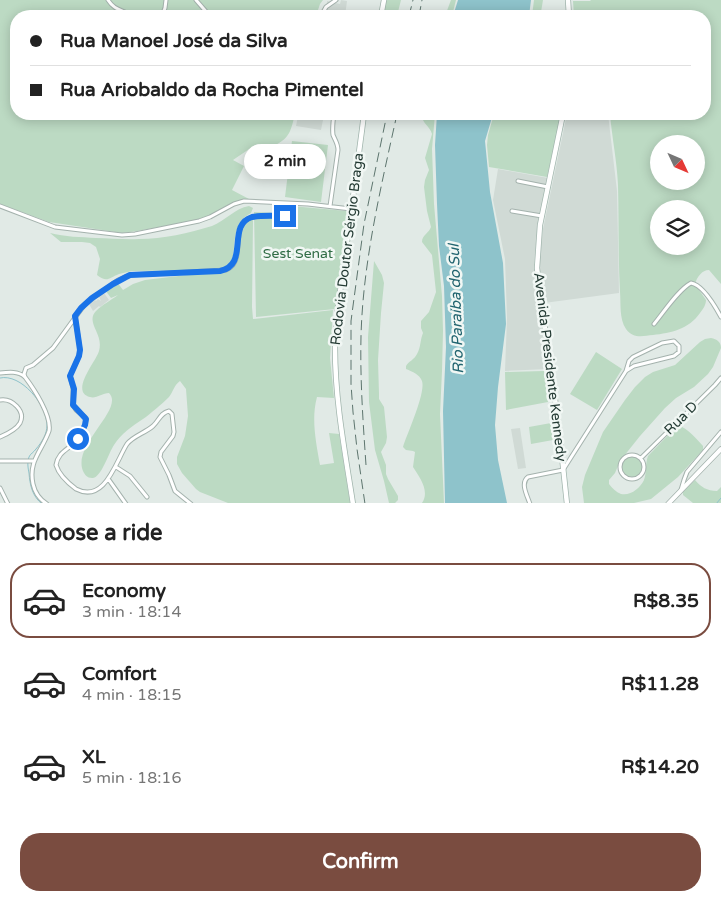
<!DOCTYPE html>
<html lang="en">
<head>
<meta charset="utf-8">
<style>
  body { margin:0; font-family:"Varela Round",sans-serif; background:#f2f2f2; color:#222; height:100vh; display:flex; flex-direction:column; font-size:19px; white-space:nowrap }
  * { box-sizing:border-box; margin:0 }
  p { font-size:16px; color:#767676 }
  .icon { flex:none; width:28px; height:28px; fill:none; stroke:currentColor; stroke-width:2; stroke-linecap:round; stroke-linejoin:round }
  .map { position:relative; height:503px; overflow:hidden }
  .side { display:flex; flex-direction:column; background:#fff; flex:1 }
  .side>* { flex:none }
  .banner { position:absolute; left:10px; top:10px; width:701px; height:110px; border-radius:20px; box-shadow:0 2px 12px #0003; display:grid; align-content:center; height:110px; padding:0 20px; background:#fff }
  .needle { width:32px; rotate:134deg }
  .controls { position:absolute; left:650px; top:135px; display:grid; gap:10px }
  .controls a { display:grid; place-items:center; width:55px; height:55px; border-radius:50%; background:#fff; box-shadow:0 2px 12px #0003; font-size:25px }
  .end { position:absolute; width:22px; height:22px; margin:-11px; border:6px solid #1a73e8; background:#fff; box-shadow:0 0 0 2px #fff }
  .from { border-radius:50% }
  .bubble { position:absolute; height:35px; border-radius:18px; background:#fff; box-shadow:0 2px 12px #0003; font-size:16px; font-weight:700; line-height:35px; text-align:center }
  .banner b { display:flex; align-items:center; gap:18px; height:48px; font-size:19px }
  .banner b+b { border-top:1px solid #e0e0e0 }
  .banner i { width:12px; height:12px; background:#222 }
  ul { padding:0; list-style:none }
  li { display:flex; align-items:center; gap:15px; height:75px; margin:0 10px 8px; padding:0 10px; border:2px solid transparent; border-radius:20px }
  li div { flex:1 }
  li b { display:block; font-size:19px }
  li em { font-style:normal; font-weight:700 }
  li.on { border-color:#7a4c40 }
  li>.icon { width:45px; height:45px; stroke-width:1.5 }
  h2 { padding:0 20px; font-size:22px; line-height:60px }
  .action { display:flex; gap:10px; margin-top:auto; padding:10px 20px }
  .action a { flex:1; height:58px; border-radius:20px; background:#7a4c40; color:#fff; font-size:20px; font-weight:700; line-height:58px; text-align:center }
  .map>svg:first-child { display:block }
</style>
</head>
<body>
<div class="map">
<svg width="721" height="504" viewBox="0 0 721 504">
  <rect width="100%" height="100%" fill="#e1eae6"/>
  <!-- built -->
  <path fill="#d0dad5" d="M341,0L347,1L345,16H326L327,1L340,4Z
    M567,114H608L617,191L619,293L544,303L539,265L543,229Z
    M298,116L323,120L321,130L296,126Z
    M498,169L548,178L537,234L534,264L548,369L505,371L507,318L505,259L493,200Z
    M104,293L109,300L100,307L99,306L93,311L89,304L95,300L96,301L98,299L101,301L99,297Z
    M520,428L526,468L518,469L511,429Z"/>
  <!-- green -->
  <path fill="#bcdac3" fill-rule="evenodd" d="M0,0H323L320,4L316,16H16V114H295C291,130 290,139 273,146L258,144L255,145L233,160L244,166L232,190L249,199L237,202L204,219L137,231L122,233L49,222L0,204Z
    M386,0H401L397,16H383Z
    M451,0H456L452,16H445Z
    M534,0H543L541,12L543,16H532Z
    M591,0H721V284L709,270C702,270 697,277 695,284L706,300C706,305 703,309 700,313C689,329 671,333 653,335C643,336 633,339 626,329C619,319 621,303 620,292C618,256 619,221 618,185C617,161 612,138 610,114H705V16H574L573,1H590ZM659,144H696V181H659ZM659,209H696V246H659Z
    M422,114H435L432,149L434,204L442,296L443,331L442,371L440,414L444,503H422C430,491 420,478 413,467L415,452L413,451L406,450L403,447C407,434 426,393 422,381C419,374 413,372 406,369V366C409,361 414,360 417,354C421,347 420,340 423,333L421,328V321L429,312L436,292L432,255L422,242C422,235 429,233 431,227L427,211L424,187L425,180L429,170L425,158L432,134C430,126 421,123 422,114Z
    M494,114H561L547,177L489,167L487,145L488,135Z
    M292,141L328,145L321,202L285,197Z
    M257,150L267,151L265,169L256,168Z
    M280,205L347,211L335,309L256,317L254,212L279,213Z
    M249,206L253,208L251,213C225,226 242,259 225,267C221,269 217,269 213,270L132,271C128,272 123,273 119,274C109,278 107,283 97,275L100,259L96,247L90,243L82,242H61L50,233C65,237 81,237 96,238C110,238 125,240 139,239C163,239 189,233 212,226C225,221 235,208 249,206Z
    M250,220H253L252,307L253,319L333,310L330,358L334,398L317,397C311,419 316,442 320,465L334,463L329,433L339,434L350,503H228L200,492L196,489L182,473L177,464V457L185,436L188,416L186,389L180,381C174,385 173,392 169,397C163,403 149,415 143,419C132,426 121,434 114,445C109,452 101,479 92,478C87,478 85,475 83,471C72,445 125,409 109,393C102,393 96,399 90,397C69,392 97,360 99,351C104,333 85,323 96,311C102,305 111,300 118,295L111,298L105,290L117,282L123,290L133,284L145,280L187,275L222,273L229,271L236,264L242,231L245,225Z
    M374,261L382,275L384,283L381,313L378,360L379,394V399L384,407L387,437L386,443L381,452L386,465V474L388,479L398,496V500L395,503H389L384,481L375,450L369,402L368,337Z
    M711,338C717,339 721,342 721,348L713,367L708,374L694,387L676,398L665,408L640,436L620,461L615,473L609,480V484C612,488 616,492 621,494C631,496 640,488 644,480C647,472 645,464 648,456L678,425C688,429 696,438 703,446V450L678,477L651,499L634,503H584L582,487L585,475L603,432L625,400L635,387L645,377L653,372L675,365L700,342L705,339Z
    M596,352L622,369L597,410L570,394Z
    M544,371L548,402L506,410L505,372Z
    M551,423L553,440L531,444L529,427Z
    M620 467a12 12 0 1 1 24 0a12 12 0 1 1-24 0Z
    M695,480C701,487 707,491 717,491L721,487V503H693L683,495V492Z"/>
  <!-- water -->
  <path fill="#8ec3cb" d="M458,0H531L529,16H453Z
    M437,114H493L485,141L490,192L503,263L506,324L498,387L495,425L498,460L507,503H445L443,411L446,347L444,286L439,246L437,204L435,145Z"/>
  <g fill="none" stroke-linecap="round" stroke-linejoin="round">
    <!-- stream -->
    <path stroke="#8ec3cb" stroke-width="1" d="M0,378C21,373 47,405 47,425C47,434 42,442 36,449C34,452 30,454 29,457C27,462 28,468 29,473C30,485 32,496 42,504
      M716,504L721,498"/>
    <!-- minor casing -->
    <g stroke="#a4b2ad" stroke-width="5">
      <path id="minor" d="M108,0C113,8 118,9 127,13L128,16
        M196,0L209,15L218,16
        M162,16L165,8L166,0
        M321,16L326,7L336,0
        M518,181L548,187
        M0,206L55,227L122,235L135,234L199,221L210,217L234,204L244,201L308,204L351,209
        M330,206L338,150C338,144 335,140 333,135C332,128 333,121 334,114
        M512,211L542,216
        M285,213L287,204
        M75,316L80,349L79,356L70,376L73,388V405L76,410L85,417L86,420C85,427 82,436 76,441C68,450 58,452 56,465C59,475 68,483 76,489C105,504 116,461 127,444C133,436 145,433 153,426C159,421 160,413 169,411L172,414L174,432L173,436L161,452L160,457L169,475L175,491L191,504
        M654,324C664,312 678,290 691,283C703,285 715,306 721,317
        M0,373C9,372 18,371 25,377C34,389 52,416 49,431C42,451 28,461 33,484C35,493 39,499 47,504
        M25,377L24,374L26,368L33,365L53,348L85,304L118,280L130,275L226,270C228,269 231,268 232,266C244,253 230,223 253,217C262,215 275,216 285,216
        M0,400C12,398 26,411 20,423C16,430 7,434 0,437
        M620 467a12 12 0 1 1 24 0a12 12 0 1 1-24 0Z
        M641,458L715,385L721,378
        M0,461H34
        M116,467L130,476L147,497
        M109,480L126,504
        M0,488L8,504
        M681,490L684,480L687,472L721,432
        M530,504C527,495 520,483 528,477L563,470L626,371L629,361L633,357L662,343L674,341L679,346V352L674,356L634,366L626,371"/>
    </g>
    <!-- tertiary casing -->
    <g stroke="#a4b2ad" stroke-width="5.5">
      <path id="tertiary" d="M668,504L721,449"/>
    </g>
    <!-- secondary casing -->
    <g stroke="#a1b5ad" stroke-width="6">
      <path id="secondary" d="M568,0L569,16
        M381,16L384,0
        M563,114L540,225L537,268L542,308L558,420L567,504
        M353,504C345,452 335,401 335,348C335,318 341,287 345,257C351,210 358,162 364,114"/>
    </g>
    <!-- minor -->
    <use href="#minor" stroke="#fff" stroke-width="3"/>
    <!-- tertiary -->
    <use href="#tertiary" stroke="#fff" stroke-width="4"/>
    <!-- secondary -->
    <use href="#secondary" stroke="#fff" stroke-width="4.5"/>
    <!-- rail -->
    <path stroke="#5d756e" stroke-width="1" stroke-dasharray="10 5" stroke-linecap="butt" d="M409,16L413,0
      M419,16L422,0
      M366,465C363,422 360,379 361,336C363,261 381,187 397,114
      M365,504L357,449L353,412L351,384V321L364,224L387,114"/>
  </g>
  <g fill="none" stroke-linecap="round" stroke-linejoin="round">
    <!-- route -->
    <path stroke="#1a73e8" stroke-width="6" d="M78,439L85,425L86,419L73,405L74,389L70,376L79,356L80,350L75,316L81,308L92,298L113,284L126,277L130,275L220,271C250,265 226,225 252,217C262,215 275,216 285,216"/>
  </g>
  <g text-anchor="middle" dominant-baseline="central" stroke-width="5" stroke-linejoin="round" paint-order="stroke">
    <!-- street labels -->
    <g font-size="14" fill="#233a33" stroke="#f1f7f4">
      <text transform="translate(347 249) rotate(-83)">Rodovia Doutor Sérgio Braga</text>
      <text transform="translate(550 367) rotate(83)">Avenida Presidente Kennedy</text>
      <text transform="translate(681 418) rotate(-45)">Rua D</text>
    </g>
    <!-- park labels -->
    <g font-size="14" fill="#316d46" stroke="#f1f7f4">
      <text x="298" y="253">Sest Senat</text>
    </g>
    <!-- water labels -->
    <g font-size="15" font-style="italic" fill="#236570" stroke="#f1f7f4">
      <text transform="translate(456 309) rotate(-92)">Rio Paraíba do Sul</text>
    </g>
  </g>
</svg>
<div class="controls">
<a><svg class="needle" viewBox="-14 -14 28 28"><path d="M0-13l5 13h-10z" fill="#e53935"/><path d="M0 13l5-13h-10z" fill="#767676"/></svg></a>
<a><svg class="icon" aria-label="layers" viewBox="0 0 24 24"><path d="M12 4l9 5-9 5-9-5zM3 14l9 5 9-5"/></svg></a>
</div>
<i class="end from" style="left:78px;top:439px"></i>
<i class="end" style="left:285px;top:216px"></i>
<div class="bubble" style="left:244px;top:144px;width:82px">2 min</div>
<div class="banner">
<b><i class="from"></i>Rua Manoel José da Silva</b>
<b><i></i>Rua Ariobaldo da Rocha Pimentel</b>
</div>
</div>
<section class="side">
<h2>Choose a ride</h2>
<ul>
<li class="on"><svg class="icon" aria-label="car" viewBox="0 0 24 24"><path d="M5 17H2v-5l4-1 3-4h7l3 4 3 1v5h-3M9 17h6M6 11h13"/><circle cx="7" cy="17" r="2"/><circle cx="17" cy="17" r="2"/></svg><div><b>Economy</b><p>3 min · 18:14</p></div><em>R$8.35</em></li>
<li><svg class="icon" aria-label="car" viewBox="0 0 24 24"><path d="M5 17H2v-5l4-1 3-4h7l3 4 3 1v5h-3M9 17h6M6 11h13"/><circle cx="7" cy="17" r="2"/><circle cx="17" cy="17" r="2"/></svg><div><b>Comfort</b><p>4 min · 18:15</p></div><em>R$11.28</em></li>
<li><svg class="icon" aria-label="car" viewBox="0 0 24 24"><path d="M5 17H2v-5l4-1 3-4h7l3 4 3 1v5h-3M9 17h6M6 11h13"/><circle cx="7" cy="17" r="2"/><circle cx="17" cy="17" r="2"/></svg><div><b>XL</b><p>5 min · 18:16</p></div><em>R$14.20</em></li>
</ul>
<div class="action"><a>Confirm</a></div>
</section>
</body>
</html>
